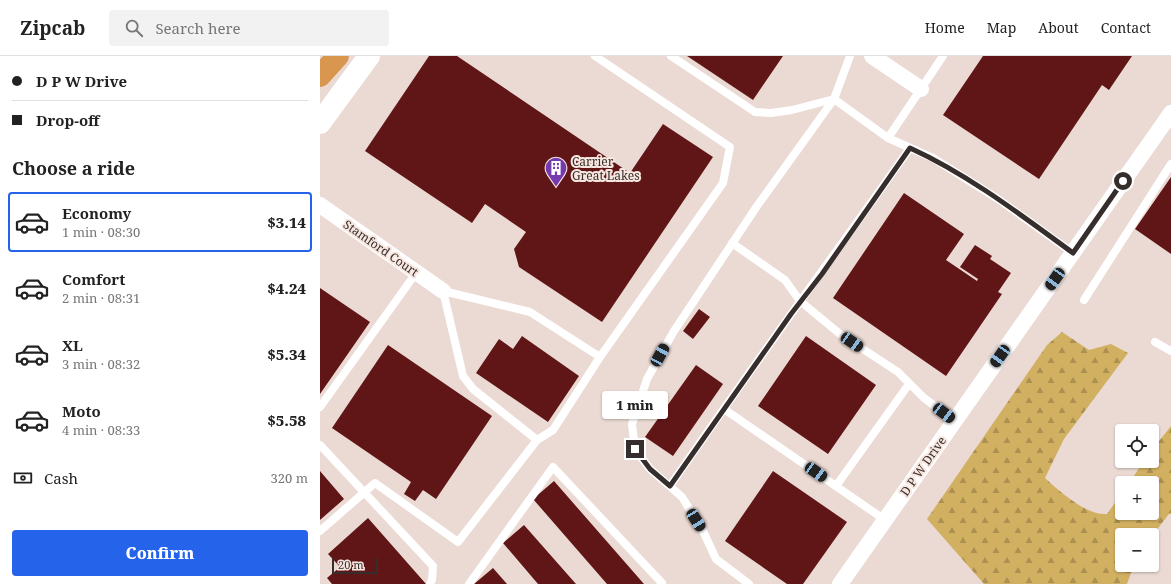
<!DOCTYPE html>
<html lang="en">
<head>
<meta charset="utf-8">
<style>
  body { margin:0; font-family:"Noto Serif",serif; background:#f2f2f2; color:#222; height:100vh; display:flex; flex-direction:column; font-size:15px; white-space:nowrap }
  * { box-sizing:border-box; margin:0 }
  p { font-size:13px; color:#767676 }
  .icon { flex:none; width:22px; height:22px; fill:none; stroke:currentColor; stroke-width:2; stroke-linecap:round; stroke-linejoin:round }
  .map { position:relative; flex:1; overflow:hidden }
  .drawer { display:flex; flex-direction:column; background:#fff; width:320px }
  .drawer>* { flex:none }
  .guide { display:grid; align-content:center; height:88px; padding:0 12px; background:#fff }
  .controls { position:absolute; left:795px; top:368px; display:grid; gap:8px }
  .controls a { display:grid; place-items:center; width:44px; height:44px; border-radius:4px; background:#fff; box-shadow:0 1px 3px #0004; font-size:20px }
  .scale { position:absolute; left:12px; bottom:10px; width:46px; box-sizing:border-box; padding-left:4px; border:2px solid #352e2c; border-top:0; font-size:11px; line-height:14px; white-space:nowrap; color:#352e2c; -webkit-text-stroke:3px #f8e7e0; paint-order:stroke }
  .end { position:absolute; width:18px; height:18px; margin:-9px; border:5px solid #352e2c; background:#fff; box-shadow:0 0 0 2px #fff }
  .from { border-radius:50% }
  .bubble { position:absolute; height:28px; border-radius:4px; background:#fff; box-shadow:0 1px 3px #0004; font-size:13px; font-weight:800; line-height:28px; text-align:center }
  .car { position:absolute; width:12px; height:24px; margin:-12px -6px; border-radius:5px; box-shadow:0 0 3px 1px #0007; background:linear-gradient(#222 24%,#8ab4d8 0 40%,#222 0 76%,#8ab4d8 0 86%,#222 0) }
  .guide b { display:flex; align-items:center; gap:14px; height:38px; font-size:15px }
  .guide b+b { border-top:1px solid #e0e0e0 }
  .guide i { width:10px; height:10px; background:#222 }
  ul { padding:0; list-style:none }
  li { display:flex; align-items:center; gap:12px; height:60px; margin:0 8px 6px; padding:0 4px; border:2px solid transparent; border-radius:4px }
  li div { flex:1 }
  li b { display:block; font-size:15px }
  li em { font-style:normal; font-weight:800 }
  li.active { border-color:#2563eb }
  li>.icon { width:36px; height:36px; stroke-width:1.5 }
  h2 { padding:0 12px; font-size:18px; line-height:48px }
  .pay { display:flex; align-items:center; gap:10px; height:44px; padding:0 12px; font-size:15px }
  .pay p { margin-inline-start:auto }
  .button { display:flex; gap:8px; margin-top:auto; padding:8px 12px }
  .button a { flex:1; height:46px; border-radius:4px; background:#2563eb; color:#fff; font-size:16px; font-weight:800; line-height:46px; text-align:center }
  header { display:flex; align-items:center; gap:24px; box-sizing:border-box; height:56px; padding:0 20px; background:#fff; border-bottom:1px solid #e0e0e0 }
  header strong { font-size:19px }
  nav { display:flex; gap:22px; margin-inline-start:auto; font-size:14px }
  .search { width:280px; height:36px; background:#f2f2f2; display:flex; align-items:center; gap:10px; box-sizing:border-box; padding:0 14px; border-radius:4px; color:#767676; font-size:15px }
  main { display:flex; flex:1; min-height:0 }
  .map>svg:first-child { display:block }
</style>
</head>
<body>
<header>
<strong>Zipcab</strong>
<div class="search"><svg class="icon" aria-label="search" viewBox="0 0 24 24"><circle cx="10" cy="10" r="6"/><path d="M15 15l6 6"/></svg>Search here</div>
<nav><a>Home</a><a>Map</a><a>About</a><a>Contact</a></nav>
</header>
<main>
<section class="drawer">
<div class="guide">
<b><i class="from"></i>D P W Drive</b>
<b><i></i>Drop-off</b>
</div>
<h2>Choose a ride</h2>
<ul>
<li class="active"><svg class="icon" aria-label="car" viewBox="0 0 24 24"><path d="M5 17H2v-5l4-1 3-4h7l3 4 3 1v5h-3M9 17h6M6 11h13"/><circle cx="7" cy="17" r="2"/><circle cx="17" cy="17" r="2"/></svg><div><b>Economy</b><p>1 min · 08:30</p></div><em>$3.14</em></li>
<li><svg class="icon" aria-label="car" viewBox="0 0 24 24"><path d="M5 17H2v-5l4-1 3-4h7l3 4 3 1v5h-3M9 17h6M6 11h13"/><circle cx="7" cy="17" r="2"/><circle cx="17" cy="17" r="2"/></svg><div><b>Comfort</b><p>2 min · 08:31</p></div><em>$4.24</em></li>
<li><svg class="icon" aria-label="car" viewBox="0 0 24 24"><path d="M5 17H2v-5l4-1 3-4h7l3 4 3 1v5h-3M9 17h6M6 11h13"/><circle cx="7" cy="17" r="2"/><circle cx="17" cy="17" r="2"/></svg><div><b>XL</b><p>3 min · 08:32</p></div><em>$5.34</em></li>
<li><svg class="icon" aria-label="car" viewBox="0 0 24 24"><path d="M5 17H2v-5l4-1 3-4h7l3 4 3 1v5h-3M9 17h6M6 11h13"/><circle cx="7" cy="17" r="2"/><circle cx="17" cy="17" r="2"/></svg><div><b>Moto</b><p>4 min · 08:33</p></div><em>$5.58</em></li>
</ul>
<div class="pay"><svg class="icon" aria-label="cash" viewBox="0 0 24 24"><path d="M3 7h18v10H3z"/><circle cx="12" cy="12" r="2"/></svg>Cash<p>320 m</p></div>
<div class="button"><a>Confirm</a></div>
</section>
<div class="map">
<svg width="851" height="528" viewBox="0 0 851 528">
  <defs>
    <pattern id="forest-firs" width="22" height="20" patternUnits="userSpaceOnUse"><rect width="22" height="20" fill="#d2b062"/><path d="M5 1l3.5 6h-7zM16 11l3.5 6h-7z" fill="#ab9051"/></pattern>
  </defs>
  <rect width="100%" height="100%" fill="#ebdad3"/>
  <!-- forest -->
  <path fill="url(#forest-firs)" d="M742,276L769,294L791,288L808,297L744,383L725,422C739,435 767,460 787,458L802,437V457H832V427H809L824,405H832V394L851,370V458H849L832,480L802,479V509H814L807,528H664L607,463L727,289Z"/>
  <!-- building -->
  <path fill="#601616" d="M109,0H137L310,117L343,68L393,101L282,266L199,211L194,193L206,176L165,148L152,167L45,95Z
    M367,0H463L433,44Z
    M663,0H812L789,34L782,29L719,123L623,59Z
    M851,121V198L815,173Z
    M584,137L644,178L626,204L657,225L658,223L640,211L655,189L672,200L670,203L691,217L678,236L682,238L626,320L513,242Z
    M0,232L50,266L0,338Z
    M379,253L390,261L373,283L363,275Z
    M202,280L259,320L228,366L156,317L179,283L193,293Z
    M486,280L556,329L508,398L438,350Z
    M68,289L172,360L116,443L103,434L95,445L84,438L91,426L12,372Z
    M376,309L403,328L353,400L325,381Z
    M0,415L24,443L0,464Z
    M453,415L527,466L483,528H467L405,485Z
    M234,425L324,528H287L213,443Z
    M48,462L106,528H12L7,522L20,511L8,498Z
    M204,469L256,528H218L183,487Z
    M173,512L187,528H154Z"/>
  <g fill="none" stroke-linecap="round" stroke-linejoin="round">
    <!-- service -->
    <path stroke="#fff" stroke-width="8" d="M351,0L435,56L451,57L472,54L514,43L568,82L613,102L678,143L753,197
      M568,82L623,0
      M412,187L465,224L480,245L520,278L578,316L604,342L635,365
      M764,244L851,108
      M835,286L851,295
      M0,351L96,217
      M404,353L565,464
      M217,384L233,374L280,301
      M0,389L113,510L112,524L110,528
      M350,430C428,316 510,205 590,92
      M516,430L589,328
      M0,475L55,427L138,486L217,384L153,333L143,320L123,235L210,256L280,301L403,127L410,91L275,0
      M149,528L233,411L342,527L341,528
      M429,528L396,503L383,475L362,441L330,413L315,393L312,368L327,323L354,275L437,150L514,43L530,0"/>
    <!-- minor -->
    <path stroke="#fff" stroke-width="16" d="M552,0L601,33
      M0,149L123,235
      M520,528L851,57"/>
    <!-- secondary -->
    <path stroke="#fff" stroke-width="22" d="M0,67L49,0"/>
    <!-- motorway -->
    <path stroke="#d8964f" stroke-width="22" d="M0,20L18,0"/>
  </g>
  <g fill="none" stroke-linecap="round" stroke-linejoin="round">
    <!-- route -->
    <path stroke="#352e2c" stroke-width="5" d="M315,393L330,413L350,430L471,258L502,218L590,92C649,119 701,159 753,197L803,125"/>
  </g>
  <!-- icons -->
  <defs>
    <g id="building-pin" transform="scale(1.15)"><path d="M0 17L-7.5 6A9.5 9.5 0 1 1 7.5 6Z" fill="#753ab0" stroke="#f8e7e0"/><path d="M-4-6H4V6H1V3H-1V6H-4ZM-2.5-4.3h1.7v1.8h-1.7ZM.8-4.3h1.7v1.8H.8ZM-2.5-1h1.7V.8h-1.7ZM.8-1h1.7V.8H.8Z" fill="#fff"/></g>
  </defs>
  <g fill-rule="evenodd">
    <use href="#building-pin" x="236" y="112"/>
  </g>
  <g text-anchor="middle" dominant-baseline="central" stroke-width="4" stroke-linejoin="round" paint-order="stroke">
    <!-- poi labels -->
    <g font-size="12" fill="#352e2c" stroke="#f8e7e0" text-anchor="start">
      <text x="252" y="105">Carrier<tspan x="252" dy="14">Great Lakes</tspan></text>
    </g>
    <!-- street labels -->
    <g font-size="12" fill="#352e2c" stroke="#f8e7e0">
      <text transform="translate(61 192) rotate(35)">Stamford Court</text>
      <text transform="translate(603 410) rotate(-55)">D P W Drive</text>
    </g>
  </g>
</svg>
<div class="controls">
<a><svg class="icon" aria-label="locate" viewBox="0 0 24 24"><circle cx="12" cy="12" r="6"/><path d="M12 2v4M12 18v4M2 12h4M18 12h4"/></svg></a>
<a>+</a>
<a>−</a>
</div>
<div class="scale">20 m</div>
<i class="end from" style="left:803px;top:125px"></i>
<i class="end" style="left:315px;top:393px"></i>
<div class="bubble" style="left:282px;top:335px;width:66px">1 min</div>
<i class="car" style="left:735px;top:223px;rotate:215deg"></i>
<i class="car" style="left:532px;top:286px;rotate:124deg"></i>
<i class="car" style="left:340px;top:299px;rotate:29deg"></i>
<i class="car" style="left:680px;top:300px;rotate:215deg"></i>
<i class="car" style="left:624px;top:357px;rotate:127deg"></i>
<i class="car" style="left:496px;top:416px;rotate:125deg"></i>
<i class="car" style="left:376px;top:464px;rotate:148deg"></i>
</div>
</main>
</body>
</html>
